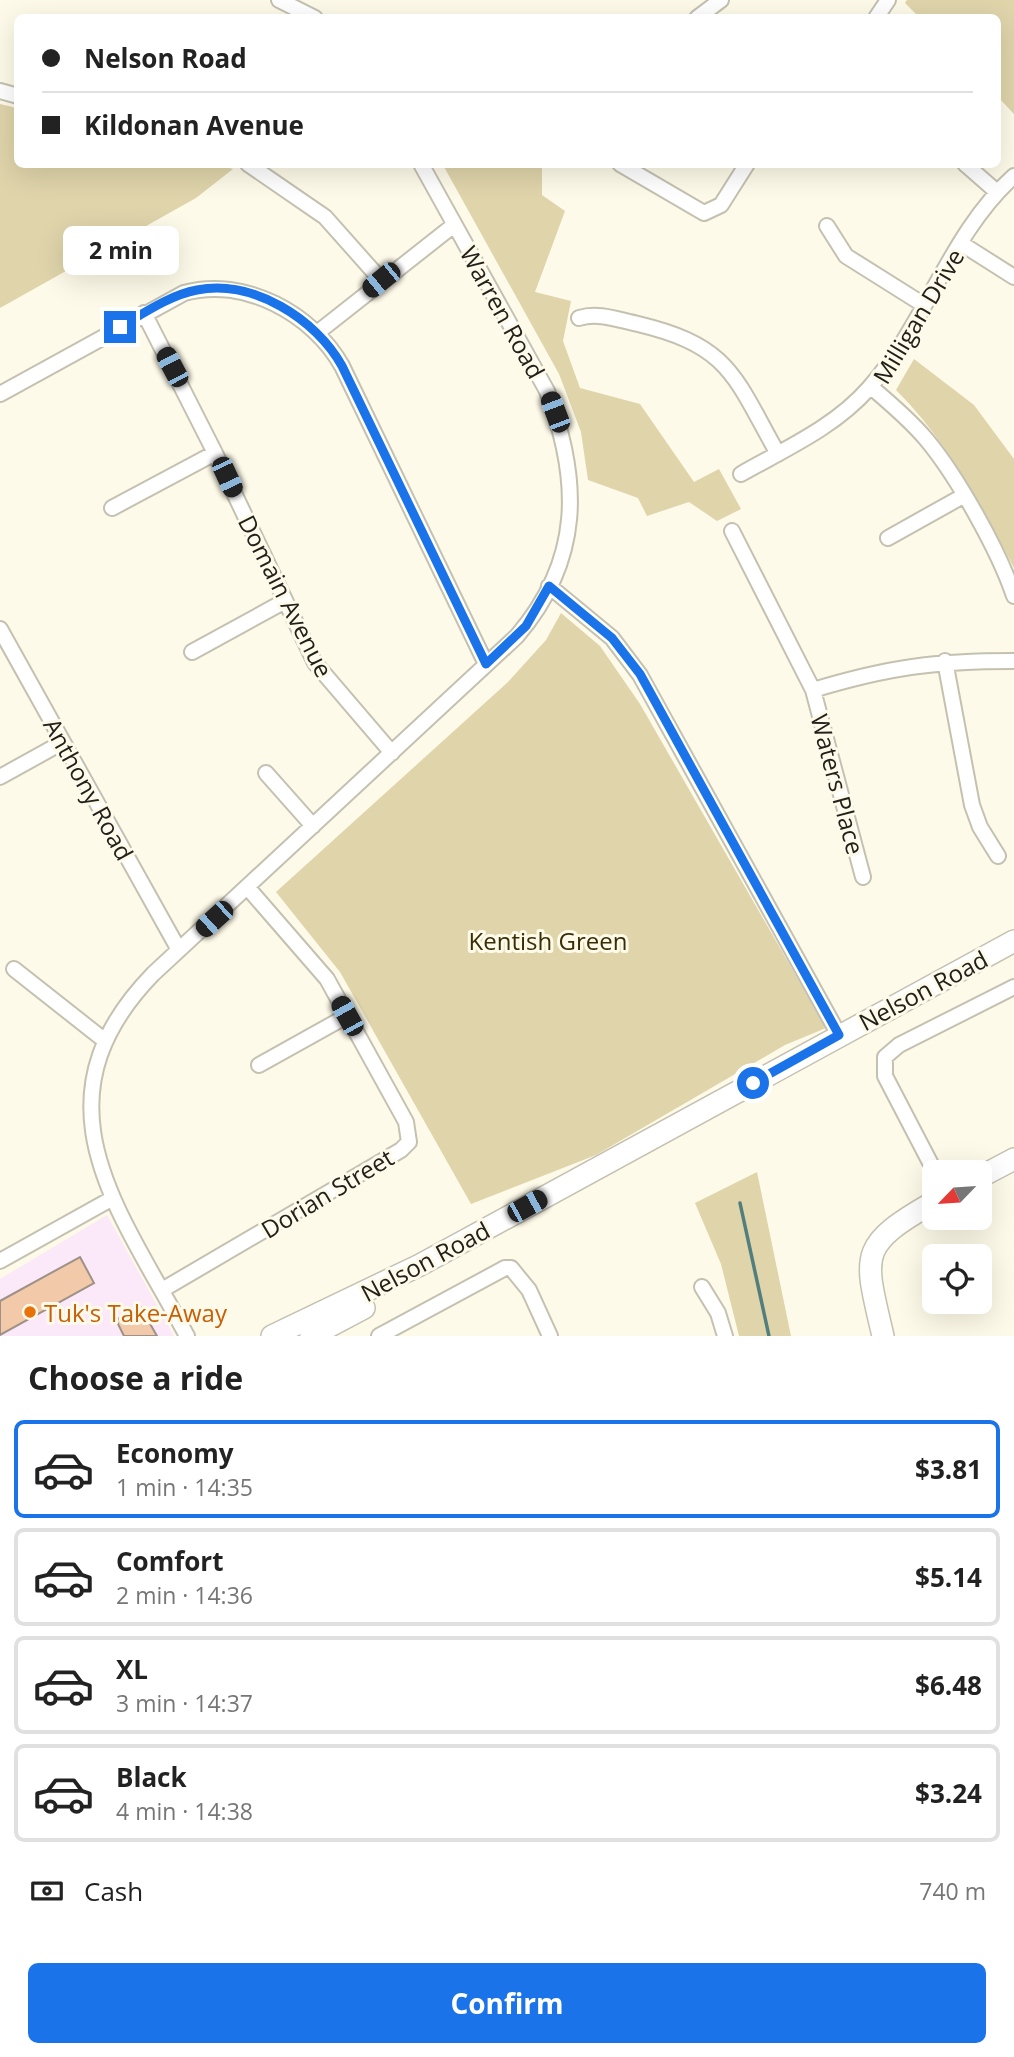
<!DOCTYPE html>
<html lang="en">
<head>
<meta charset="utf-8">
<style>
  body { margin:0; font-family:"Open Sans",sans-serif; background:#f2f2f2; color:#222; height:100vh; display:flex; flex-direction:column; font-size:26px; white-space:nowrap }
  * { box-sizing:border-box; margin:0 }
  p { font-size:23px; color:#767676 }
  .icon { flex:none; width:38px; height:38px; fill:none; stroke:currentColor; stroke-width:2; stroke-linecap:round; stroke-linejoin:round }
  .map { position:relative; height:1336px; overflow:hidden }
  .panel { display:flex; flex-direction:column; background:#fff; flex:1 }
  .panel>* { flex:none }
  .hud { position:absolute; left:14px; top:14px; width:987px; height:154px; border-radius:10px; box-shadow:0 7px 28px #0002; display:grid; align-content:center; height:154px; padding:0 28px; background:#fff }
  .needle { width:46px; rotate:245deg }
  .buttons { position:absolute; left:922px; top:1160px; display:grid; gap:14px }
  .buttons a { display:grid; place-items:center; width:70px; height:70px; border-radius:10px; background:#fff; box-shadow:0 7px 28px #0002; font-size:35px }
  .end { position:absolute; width:32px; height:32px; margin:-16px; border:9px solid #1a73e8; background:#fff; box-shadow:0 0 0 4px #fff }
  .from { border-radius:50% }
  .bubble { position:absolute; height:49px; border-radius:10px; background:#fff; box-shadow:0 7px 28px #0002; font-size:23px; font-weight:700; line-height:49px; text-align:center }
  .car { position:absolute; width:21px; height:42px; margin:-21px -10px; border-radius:9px; box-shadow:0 0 5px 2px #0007; background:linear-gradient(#222 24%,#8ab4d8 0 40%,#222 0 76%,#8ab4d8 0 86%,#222 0) }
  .hud b { display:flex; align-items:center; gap:24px; height:66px; font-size:26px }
  .hud b+b { border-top:2px solid #e0e0e0 }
  .hud i { width:18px; height:18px; background:#222 }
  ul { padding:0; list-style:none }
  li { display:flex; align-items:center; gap:21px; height:98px; margin:0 14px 10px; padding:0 14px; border:4px solid #e0e0e0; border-radius:10px }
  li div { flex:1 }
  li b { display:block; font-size:26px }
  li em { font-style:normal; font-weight:700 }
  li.on { border-color:#1a73e8 }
  li>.icon { width:63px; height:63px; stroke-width:1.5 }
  h2 { padding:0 28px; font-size:32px; line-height:84px }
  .pay { display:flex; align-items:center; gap:18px; height:77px; padding:0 28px; font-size:26px }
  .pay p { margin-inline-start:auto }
  .button { display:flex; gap:14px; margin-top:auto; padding:14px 28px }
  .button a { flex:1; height:80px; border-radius:10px; background:#1a73e8; color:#fff; font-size:28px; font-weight:700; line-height:80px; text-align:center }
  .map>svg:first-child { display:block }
</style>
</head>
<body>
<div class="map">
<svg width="1014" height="1336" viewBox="0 0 1014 1336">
  <rect width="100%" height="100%" fill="#fefae9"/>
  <!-- commercial -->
  <path fill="#fbe9f9" d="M107,1215L174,1336H0V1279Z"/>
  <!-- green -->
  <path fill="#dfd4aa" d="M907,0H1014V114L998,97V18L919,17L905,3Z
    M0,104L17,108L18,164H216L233,169L196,198L0,308Z
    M443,165H542V195L565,211L535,292L571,301L563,341L580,388L640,404L694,482L719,469L741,509L717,521L689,502L647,516L638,498L588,480L581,432L559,374Z
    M914,359L974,405L1014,459V568C980,504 947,441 896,390Z
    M561,613L600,646L640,704L826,1028L785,1045L596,1155L471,1204L340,972L276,892L508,682L546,640Z
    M757,1172L791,1336H739L721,1264L695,1203Z"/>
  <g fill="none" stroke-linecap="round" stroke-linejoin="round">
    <!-- stream -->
    <path stroke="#537e7e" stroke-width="3.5" d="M740,1203L769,1336"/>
  </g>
  <!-- building -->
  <path fill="#f3caa9" stroke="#9e9187" stroke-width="2" d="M80,1257L94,1283L0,1335V1301Z
    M140,1306L157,1336H124L116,1320Z"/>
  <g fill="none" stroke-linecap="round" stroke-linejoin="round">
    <!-- street casing -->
    <g stroke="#c5c1b1" stroke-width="18">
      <path id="street" d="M279,0L315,18
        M697,18L721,0
        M876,18L888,0
        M0,91L18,96
        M248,164L325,217L381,280
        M620,164L704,213L721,205L747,164
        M965,164L997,192
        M827,226L846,256L924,305
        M962,244L1014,277
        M144,313L215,453L315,663L392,753
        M579,318C599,312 618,320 638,324C730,346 734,376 778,454
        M317,333L454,225
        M871,387C890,403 910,420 926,439C957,476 999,551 1014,596
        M0,394L184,293C244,276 313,314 342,366L486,664
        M741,474C785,449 835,427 869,388C926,324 950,233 1014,176
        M112,508L215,453
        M732,531L813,690L863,877
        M888,538L963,496
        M549,586L612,638L640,675L839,1035
        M0,629L179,950
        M192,652L285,601
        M945,661L972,805L980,827L998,856
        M813,690C889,667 935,661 1014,661
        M266,773L313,826
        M0,777L63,742
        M14,969L104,1040
        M259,1065L347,1016
        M935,1172L885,1076V1057L899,1045L1014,987
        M0,1261L113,1198
        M702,1287L718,1313L725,1336
        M162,1290L401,1150L409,1142L406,1122L327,979L248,888
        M187,1336C119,1209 29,1102 153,974L517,636C582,560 581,481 547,391L421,164
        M379,1336L505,1268H511L529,1290L550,1336"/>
    </g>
    <!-- secondary casing -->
    <g stroke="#c5c1b1" stroke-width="24">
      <path id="secondary" d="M980,1177L1014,1159
        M272,1336L420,1265L1014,941
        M311,1336L364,1308
        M883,1336C864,1254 857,1246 934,1202"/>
    </g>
    <!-- street -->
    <use href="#street" stroke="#fff" stroke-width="14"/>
    <!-- secondary -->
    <use href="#secondary" stroke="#fff" stroke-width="21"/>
  </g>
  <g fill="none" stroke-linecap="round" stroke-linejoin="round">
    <!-- route -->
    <path stroke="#1a73e8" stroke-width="9" d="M120,327C144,313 170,295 197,290C253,279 316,319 342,366L486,664L526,626L549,586L612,638L640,674L839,1035L753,1083"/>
  </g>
  <!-- markers -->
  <circle fill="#e8710a" stroke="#fefae9" stroke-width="2.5" cx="30" cy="1312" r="7"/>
  <g text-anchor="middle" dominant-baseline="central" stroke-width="6" stroke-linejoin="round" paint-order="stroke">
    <!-- street labels -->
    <g font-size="24" fill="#21201a" stroke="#fefae9">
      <text transform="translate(503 312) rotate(61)">Warren Road</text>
      <text transform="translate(918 316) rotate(-59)">Milligan Drive</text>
      <text transform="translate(286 596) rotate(63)">Domain Avenue</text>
      <text transform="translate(838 784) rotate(75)">Waters Place</text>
      <text transform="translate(89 789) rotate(61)">Anthony Road</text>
      <text transform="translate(923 990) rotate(-28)">Nelson Road</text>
      <text transform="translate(327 1193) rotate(-31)">Dorian Street</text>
      <text transform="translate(425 1261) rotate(-28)">Nelson Road</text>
    </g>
    <!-- park labels -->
    <g font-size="24" fill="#382e06" stroke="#fefae9">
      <text x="548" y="940">Kentish Green</text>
    </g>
    <!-- food labels -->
    <g font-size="24" fill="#c56008" stroke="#fefae9" text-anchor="start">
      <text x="44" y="1312">Tuk's Take-Away</text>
    </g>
  </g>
</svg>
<div class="buttons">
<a><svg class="needle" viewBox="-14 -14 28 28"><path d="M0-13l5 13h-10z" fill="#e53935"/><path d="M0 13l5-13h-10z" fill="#767676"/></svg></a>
<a><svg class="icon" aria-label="locate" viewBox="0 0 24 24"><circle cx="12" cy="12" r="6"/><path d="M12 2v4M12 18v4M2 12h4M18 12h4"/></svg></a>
</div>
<i class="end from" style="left:753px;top:1083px"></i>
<i class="end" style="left:120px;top:327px"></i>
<div class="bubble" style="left:63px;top:226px;width:116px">2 min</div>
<i class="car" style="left:381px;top:280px;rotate:231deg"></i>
<i class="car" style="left:172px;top:367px;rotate:332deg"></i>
<i class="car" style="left:555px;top:412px;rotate:339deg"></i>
<i class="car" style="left:227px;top:477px;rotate:155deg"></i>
<i class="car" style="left:214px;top:919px;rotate:228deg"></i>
<i class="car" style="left:347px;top:1016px;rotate:331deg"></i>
<i class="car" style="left:527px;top:1206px;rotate:61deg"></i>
<div class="hud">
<b><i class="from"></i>Nelson Road</b>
<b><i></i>Kildonan Avenue</b>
</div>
</div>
<section class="panel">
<h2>Choose a ride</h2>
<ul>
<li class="on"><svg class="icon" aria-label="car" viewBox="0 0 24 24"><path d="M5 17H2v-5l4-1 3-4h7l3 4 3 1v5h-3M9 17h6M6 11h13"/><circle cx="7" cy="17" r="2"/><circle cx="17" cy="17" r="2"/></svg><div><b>Economy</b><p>1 min · 14:35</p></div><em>$3.81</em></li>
<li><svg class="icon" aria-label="car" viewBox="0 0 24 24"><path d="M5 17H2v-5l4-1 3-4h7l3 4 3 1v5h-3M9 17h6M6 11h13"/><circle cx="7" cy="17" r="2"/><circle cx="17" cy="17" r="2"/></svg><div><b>Comfort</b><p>2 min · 14:36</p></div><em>$5.14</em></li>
<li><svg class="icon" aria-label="car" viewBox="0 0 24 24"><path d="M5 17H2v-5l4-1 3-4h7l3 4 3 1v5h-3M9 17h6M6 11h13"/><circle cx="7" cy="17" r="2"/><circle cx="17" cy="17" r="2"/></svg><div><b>XL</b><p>3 min · 14:37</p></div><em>$6.48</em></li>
<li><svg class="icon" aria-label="car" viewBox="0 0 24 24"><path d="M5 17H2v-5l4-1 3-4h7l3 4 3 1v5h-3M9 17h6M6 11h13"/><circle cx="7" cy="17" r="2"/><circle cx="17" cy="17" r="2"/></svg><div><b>Black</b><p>4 min · 14:38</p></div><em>$3.24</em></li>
</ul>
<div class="pay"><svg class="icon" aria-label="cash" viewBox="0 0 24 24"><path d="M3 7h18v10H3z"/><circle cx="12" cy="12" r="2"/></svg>Cash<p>740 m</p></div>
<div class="button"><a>Confirm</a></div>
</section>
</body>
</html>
